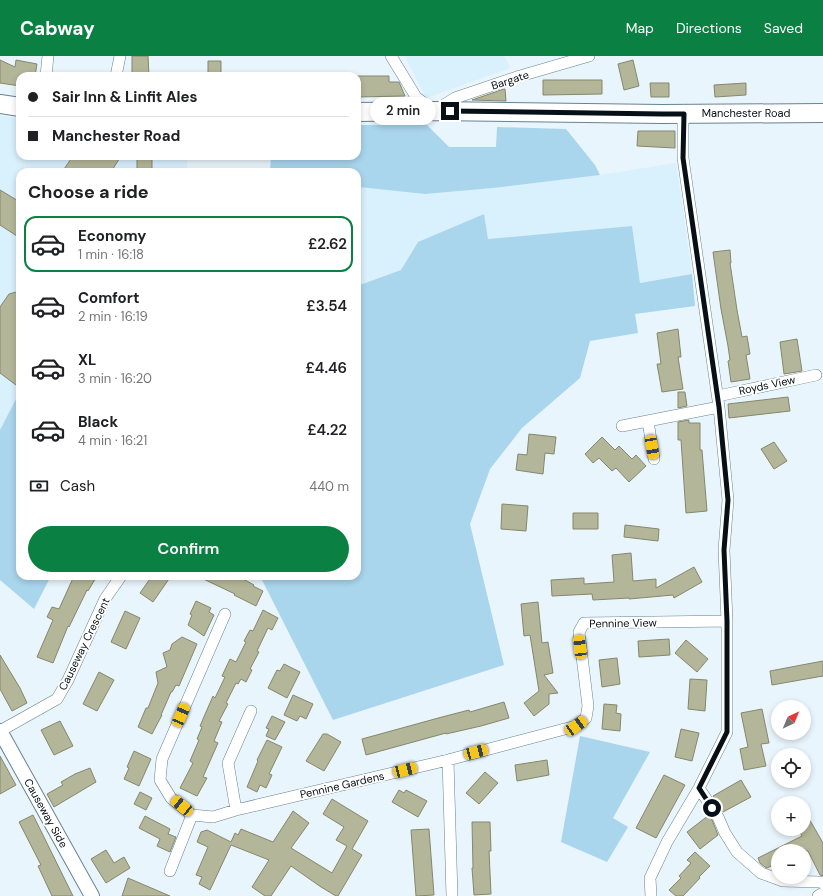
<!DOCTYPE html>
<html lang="en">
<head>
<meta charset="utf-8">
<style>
  body { margin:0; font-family:"DM Sans",sans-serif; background:#f2f2f2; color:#202124; height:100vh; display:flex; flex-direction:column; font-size:15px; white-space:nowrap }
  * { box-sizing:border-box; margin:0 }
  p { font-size:13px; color:#757577 }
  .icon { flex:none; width:22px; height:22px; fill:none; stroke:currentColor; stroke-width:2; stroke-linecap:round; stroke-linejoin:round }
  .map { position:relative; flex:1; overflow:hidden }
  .details { position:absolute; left:16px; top:112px; width:345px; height:412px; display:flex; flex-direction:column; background:#fff; border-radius:12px; box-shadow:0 2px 6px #0003 }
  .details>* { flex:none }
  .top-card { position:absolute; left:16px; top:16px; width:345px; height:88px; border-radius:12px; box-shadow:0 2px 6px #0003; display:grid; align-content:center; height:88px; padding:0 12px; background:#fff }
  .needle { width:26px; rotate:44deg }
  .buttons { position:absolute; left:771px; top:644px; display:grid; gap:8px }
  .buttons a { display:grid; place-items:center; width:40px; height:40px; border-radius:50%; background:#fff; box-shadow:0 2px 6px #0003; font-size:20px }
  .end { position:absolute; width:18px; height:18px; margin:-9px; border:5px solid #061016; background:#fff; box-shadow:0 0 0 2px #fff }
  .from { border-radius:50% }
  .bubble { position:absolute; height:28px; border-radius:14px; background:#fff; box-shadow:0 2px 6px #0003; font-size:13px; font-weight:600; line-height:28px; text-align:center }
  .car { position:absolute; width:12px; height:24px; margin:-12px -6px; border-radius:5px; box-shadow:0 0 3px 1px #0007; background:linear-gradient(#f5c518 24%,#345 0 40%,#f5c518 0 76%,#345 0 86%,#f5c518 0) }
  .top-card b { display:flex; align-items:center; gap:14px; height:38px; font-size:15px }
  .top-card b+b { border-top:1px solid #e0e0e0 }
  .top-card i { width:10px; height:10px; background:#202124 }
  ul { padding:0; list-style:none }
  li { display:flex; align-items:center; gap:12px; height:56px; margin:0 8px 6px; padding:0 4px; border:2px solid transparent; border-radius:12px }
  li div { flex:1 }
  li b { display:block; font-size:15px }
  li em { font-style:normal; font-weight:600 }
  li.selected { border-color:#0b8043 }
  li>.icon { width:36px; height:36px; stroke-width:1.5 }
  h2 { padding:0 12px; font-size:18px; line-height:48px }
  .pay { display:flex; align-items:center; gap:10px; height:44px; padding:0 12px; font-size:15px }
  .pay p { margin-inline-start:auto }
  .primary-button { display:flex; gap:8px; margin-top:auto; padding:8px 12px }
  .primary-button a { flex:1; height:46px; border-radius:24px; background:#0b8043; color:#fff; font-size:16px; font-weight:600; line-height:46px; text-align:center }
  header { display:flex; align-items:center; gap:24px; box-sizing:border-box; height:56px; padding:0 20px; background:#0b8043; color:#fff }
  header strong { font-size:19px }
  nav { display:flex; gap:22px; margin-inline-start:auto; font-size:14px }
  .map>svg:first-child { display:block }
</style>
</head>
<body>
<header>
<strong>Cabway</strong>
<nav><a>Map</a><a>Directions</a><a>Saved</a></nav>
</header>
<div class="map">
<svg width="823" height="840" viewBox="0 0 823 840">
  <rect width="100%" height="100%" fill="#e9f5fc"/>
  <!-- built -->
  <path fill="#d9f0fd" d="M405,0H504L511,12L426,42Z
    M0,59L20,63V100H187V116H20V342L17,341L0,374Z
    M676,107L692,218L640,227L632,170L488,183L484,158L418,186L401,214L357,230V132L359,131L425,138L493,132L600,119Z"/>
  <!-- green -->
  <path fill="#a9d5ed" d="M357,69H427L449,91H496L497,71L566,73L595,109L600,119L493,132L425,138L359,131L357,132V116H270L271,100H357Z
    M484,158L488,183L632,170L640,227L692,218L695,250L635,258L638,277L590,285L580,322L522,372L490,413L470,468L504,609L333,664L260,520H357V230L401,214L418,186Z
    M17,341L20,342V520H51L34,553L0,524V374Z
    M580,680L650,696L613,762L628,771L607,806L561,786Z"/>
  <!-- building -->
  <path fill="#b4b699" stroke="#85876c" d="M132,0H148L149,20H132Z
    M0,4L15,11L16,4L37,8L35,20H20V30L0,27Z
    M633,4L639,30L624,34L618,8Z
    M208,5H221V20H208Z
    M357,20H389V26H399L405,40L357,41Z
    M543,24H602V38L543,39Z
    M650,27H669V41H651Z
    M746,27V39L715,41L714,29Z
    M504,33H505L506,45L472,44Z
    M638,75H675V92L637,90Z
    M73,100H121L111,116H62Z
    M137,100H152V116H137Z
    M0,134L20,146V182L0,169Z
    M730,194L731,207H730L737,254L742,281L747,280L750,298L746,299L750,323L731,326L728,305L730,304L728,290L721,253L713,196Z
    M20,235V332L0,317V251L9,238Z
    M678,273L681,301H678L683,333L662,336L657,308H661L657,277Z
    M797,283L802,315L784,318L780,286Z
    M678,336H685L687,350L678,352Z
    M788,341L790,355L729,362L728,348Z
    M689,364V367H700V394H702L707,455L686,457L681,384H678V366Z
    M529,378L556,381L554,398L545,397L543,418L516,414L518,398L527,399Z
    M602,381L615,394L619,390L632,403L636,399L646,410L629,426L616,412L612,415L599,402L593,407L585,398Z
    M774,386L787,405L774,413L761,393Z
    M502,448L528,450L526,475L501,473Z
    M573,457H598V473H573Z
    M625,469L659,473L658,485L624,481Z
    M631,497L633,525L656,523V532L694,511L702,526L674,542L673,539L629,543V542L593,544L592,538L552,540L551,524L584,522V528L614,526L612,499Z
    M74,520H97L88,535L87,534L69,571L68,570L53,607L37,601L53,564L47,561L52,551L59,553Z
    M152,520H171L153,546L140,537Z
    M197,520H238L254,529L253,530L263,535L256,550L234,539L235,538Z
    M196,545L211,552L209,556L214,559L204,580L188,569L192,559L190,558Z
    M538,546L542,587L548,586L553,617L544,619L558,637L549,638V648L534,660L524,647L539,635L530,579L524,580L521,548Z
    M263,554L278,562L272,574L268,572L257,595L259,596L250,613L252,614L246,626L241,623L238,628L236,627L226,647L228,648L219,665L222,666L214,685L218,687L203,721L207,722L197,740L180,732L193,707L190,705L199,684L197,683L202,671L200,670L213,640L215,642L225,621L222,620L230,603L236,606L246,586L244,585L250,574L253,575Z
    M125,555L140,562L126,593L111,586Z
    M182,581L197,588L179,630L176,629L172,636H171L161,659H162L152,678L138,671L146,652H148L158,627L156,616L167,611L163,597L170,594L172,588Z
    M669,583L670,599L639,601L638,585Z
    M686,584L708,603L697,616L675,597Z
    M0,599L20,632L27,647L12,655L0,633Z
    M617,602L620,628L602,631L599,604Z
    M823,605V620L772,629L770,615Z
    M284,608L300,616L287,642L268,632L277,614L280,615Z
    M99,616L114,624L97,655L83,648Z
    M690,623L707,624L705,655L688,653Z
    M293,639L313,648L306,663L300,660L297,665L284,659Z
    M504,646L509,662L481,670L446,678V677L366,699L362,683L442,661L469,654L470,656Z
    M604,648L617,649L616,657L621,658L620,675L602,673Z
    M762,653L769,687L761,688L766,710L744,714L740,693L748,691L741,657Z
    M272,660L285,666L275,684L266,680L269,673L266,672Z
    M60,665L73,690L54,699L41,674Z
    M681,673L699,677L692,705L675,701Z
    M323,678H327L341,686L324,715L306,705Z
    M267,684L282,691L269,718L272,719L266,732L260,729L257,736L247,731L258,705L257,704Z
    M134,695L151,703L139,730L124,723L129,712L127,711Z
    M0,700L16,729L0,738Z
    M547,704L549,719L517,725L515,709Z
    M90,712L96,726L54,751L47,738L63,729L61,726L75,718Z
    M485,716L498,727L479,748L466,737Z
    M664,719L685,729L656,782L636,772Z
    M741,724L751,741L723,756L713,740Z
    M399,734L404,737L406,734L427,745L418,761L392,746Z
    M140,736L152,742L146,754L134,748Z
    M332,743L368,765L352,793L362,799L338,840H336L321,831L291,810L271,840H265L252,831L269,804L231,789L210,834L199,828L202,821L196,819L208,791L197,786L201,776L207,774L231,786L235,777L238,779L241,773L273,786L293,755L309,767L291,792L332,817L347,790L336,784L344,771L323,758Z
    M804,754L823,787V820L820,819L808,795H778V807L767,812L765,811L760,807L758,802L802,780L798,773H804Z
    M33,759L39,771L73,840H52L38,810L41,809L19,766Z
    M709,759L712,764L718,779L700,793L687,776Z
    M145,760L170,773L168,778L176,781L170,796L157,790L160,783L139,772Z
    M472,766H490L491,795H489L491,838L474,839L472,812H473Z
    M429,773L434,839L416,840L411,774Z
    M106,794L114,807L124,801L130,812L106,827L91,803Z
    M695,796L710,810L699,821L700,822L683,840H676L669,834L681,822L679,820L691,807L687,804Z
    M128,822L170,840H122Z"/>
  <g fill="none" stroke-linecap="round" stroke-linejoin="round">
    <!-- minor casing -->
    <g stroke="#678392" stroke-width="12">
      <path id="minor" d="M391,0L416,41L434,55L455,42L520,20L589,0
        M46,20L48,0
        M116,20L120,0
        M718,340L816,319
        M648,365L654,403
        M622,370L719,351
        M225,558L162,703L160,724L171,742L192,759L213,761L236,754L448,704L576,670L586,662L588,650L579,576L584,567L727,565
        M0,675L57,643L68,624L105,543L121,520
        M448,704L452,840
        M699,732L718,761L725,777L737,796L761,817L783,825L820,826L823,827
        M236,754L228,707L251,655
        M170,815L192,759
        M651,840L650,822L667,786L699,732L727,676V565L724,494L728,444L719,351L683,102V58
        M818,840L823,837"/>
    </g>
    <!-- tertiary casing -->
    <g stroke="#678392" stroke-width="16">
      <path id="tertiary" d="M0,675L92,840"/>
    </g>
    <!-- primary casing -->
    <g stroke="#678392" stroke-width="20">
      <path id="primary" d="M0,48L20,51
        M357,56L434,55L662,58L823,57"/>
    </g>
    <!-- minor -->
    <use href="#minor" stroke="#fff" stroke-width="11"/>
    <!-- tertiary -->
    <use href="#tertiary" stroke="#fff" stroke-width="14"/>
    <!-- primary -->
    <use href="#primary" stroke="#fff" stroke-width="18"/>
  </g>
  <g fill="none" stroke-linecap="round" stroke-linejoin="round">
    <!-- route -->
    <path stroke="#061016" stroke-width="5" d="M450,55L662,58H684L683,102L719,351L728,444L724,494L727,565V676L699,732L712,752"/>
  </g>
  <g text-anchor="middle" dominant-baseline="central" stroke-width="3.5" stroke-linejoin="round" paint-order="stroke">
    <!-- street labels -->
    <g font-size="11" fill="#061016" stroke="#fff">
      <text transform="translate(510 24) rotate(-18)">Bargate</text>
      <text x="746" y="57">Manchester Road</text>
      <text transform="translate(767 329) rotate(-12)">Royds View</text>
      <text transform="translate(623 567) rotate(-1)">Pennine View</text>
      <text transform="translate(84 588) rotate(-64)">Causeway Crescent</text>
      <text transform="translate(342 729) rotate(-13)">Pennine Gardens</text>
      <text transform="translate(46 757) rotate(61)">Causeway Side</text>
    </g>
  </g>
</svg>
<div class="buttons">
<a><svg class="needle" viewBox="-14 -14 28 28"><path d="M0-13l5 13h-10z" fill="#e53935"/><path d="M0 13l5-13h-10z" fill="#757577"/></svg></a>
<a><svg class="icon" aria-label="locate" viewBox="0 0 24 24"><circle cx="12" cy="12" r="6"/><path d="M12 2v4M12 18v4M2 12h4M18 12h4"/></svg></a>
<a>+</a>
<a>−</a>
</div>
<i class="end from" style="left:712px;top:752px"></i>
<i class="end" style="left:450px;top:55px"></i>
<div class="bubble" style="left:370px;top:41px;width:66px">2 min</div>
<i class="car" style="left:652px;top:391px;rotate:170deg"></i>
<i class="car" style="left:580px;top:591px;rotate:353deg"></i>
<i class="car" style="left:181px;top:659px;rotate:23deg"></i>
<i class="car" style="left:576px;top:670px;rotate:55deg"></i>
<i class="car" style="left:476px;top:696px;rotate:75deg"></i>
<i class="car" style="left:405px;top:714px;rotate:76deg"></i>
<i class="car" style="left:182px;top:750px;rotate:309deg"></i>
<div class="top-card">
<b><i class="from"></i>Sair Inn &amp; Linfit Ales</b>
<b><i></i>Manchester Road</b>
</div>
<section class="details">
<h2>Choose a ride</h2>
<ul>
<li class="selected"><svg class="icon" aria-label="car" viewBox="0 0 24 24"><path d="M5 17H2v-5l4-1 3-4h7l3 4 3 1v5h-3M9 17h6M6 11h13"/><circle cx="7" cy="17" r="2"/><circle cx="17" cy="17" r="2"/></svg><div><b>Economy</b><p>1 min · 16:18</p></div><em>£2.62</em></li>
<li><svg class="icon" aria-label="car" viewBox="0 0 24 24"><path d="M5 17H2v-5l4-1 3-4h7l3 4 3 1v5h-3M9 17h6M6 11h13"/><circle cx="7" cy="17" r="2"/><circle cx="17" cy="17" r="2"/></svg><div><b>Comfort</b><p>2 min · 16:19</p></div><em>£3.54</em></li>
<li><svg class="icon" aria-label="car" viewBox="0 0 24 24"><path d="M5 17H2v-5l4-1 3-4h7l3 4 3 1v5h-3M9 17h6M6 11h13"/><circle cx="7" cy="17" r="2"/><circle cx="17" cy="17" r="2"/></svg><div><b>XL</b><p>3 min · 16:20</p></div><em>£4.46</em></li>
<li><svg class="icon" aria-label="car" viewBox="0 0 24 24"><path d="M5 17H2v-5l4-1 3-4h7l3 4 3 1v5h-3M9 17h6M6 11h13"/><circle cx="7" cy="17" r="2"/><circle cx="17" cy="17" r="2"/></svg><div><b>Black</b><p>4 min · 16:21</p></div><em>£4.22</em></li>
</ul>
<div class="pay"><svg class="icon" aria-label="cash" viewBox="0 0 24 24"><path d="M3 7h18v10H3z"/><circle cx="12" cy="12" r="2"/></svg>Cash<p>440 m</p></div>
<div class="primary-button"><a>Confirm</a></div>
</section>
</div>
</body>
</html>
